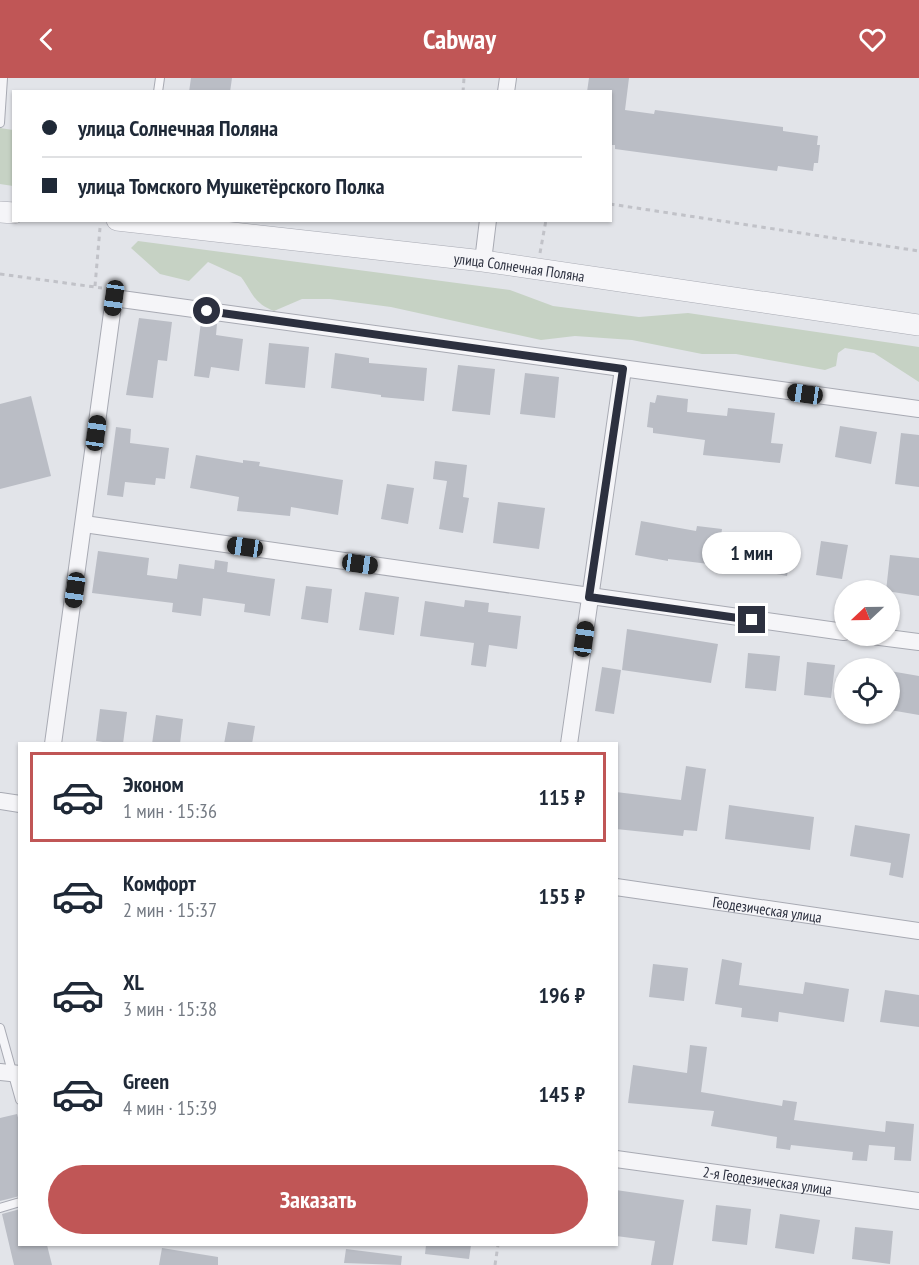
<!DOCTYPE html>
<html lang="ru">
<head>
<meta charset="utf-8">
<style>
  body { margin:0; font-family:"PT Sans Narrow",sans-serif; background:#f2f2f3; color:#1f2937; height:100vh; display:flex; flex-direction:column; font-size:22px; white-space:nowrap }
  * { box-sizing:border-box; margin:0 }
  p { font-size:20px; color:#747a83 }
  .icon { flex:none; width:33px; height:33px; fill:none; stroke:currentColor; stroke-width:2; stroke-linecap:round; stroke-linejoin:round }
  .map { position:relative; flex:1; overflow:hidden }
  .side { position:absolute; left:18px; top:664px; width:600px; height:504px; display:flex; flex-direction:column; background:#fff; border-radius:0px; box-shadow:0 2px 4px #0004 }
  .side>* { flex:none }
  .banner { position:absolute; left:12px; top:12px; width:600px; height:132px; border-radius:0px; box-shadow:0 2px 4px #0004; display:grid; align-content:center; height:132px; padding:0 30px; background:#fff }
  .needle { width:39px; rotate:248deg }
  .fabs { position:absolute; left:834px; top:502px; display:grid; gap:12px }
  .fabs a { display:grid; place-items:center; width:66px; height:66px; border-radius:50%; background:#fff; box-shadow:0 2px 4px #0004; font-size:30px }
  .end { position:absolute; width:27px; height:27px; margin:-14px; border:8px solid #2c303f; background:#fff; box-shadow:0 0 0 3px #fff }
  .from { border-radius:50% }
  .bubble { position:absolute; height:42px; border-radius:21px; background:#fff; box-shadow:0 2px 4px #0004; font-size:20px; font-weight:600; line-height:42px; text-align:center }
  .car { position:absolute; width:18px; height:36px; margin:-18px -9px; border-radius:8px; box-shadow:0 0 4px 2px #0007; background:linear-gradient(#222 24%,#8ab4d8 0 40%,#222 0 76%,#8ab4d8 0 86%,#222 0) }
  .banner b { display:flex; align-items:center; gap:21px; height:57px; font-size:22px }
  .banner b+b { border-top:2px solid #e0e1e3 }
  .banner i { width:15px; height:15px; background:#1f2937 }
  ul { padding:10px 0 0; list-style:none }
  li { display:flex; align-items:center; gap:18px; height:90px; margin:0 12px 9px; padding:0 18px; border:3px solid transparent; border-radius:0px }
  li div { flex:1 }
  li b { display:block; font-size:22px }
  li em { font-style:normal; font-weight:600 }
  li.active { border-color:#c05656 }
  li>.icon { width:54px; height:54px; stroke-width:1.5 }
  .action { display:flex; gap:12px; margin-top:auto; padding:12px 30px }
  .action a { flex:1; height:69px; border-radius:36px; background:#c05656; color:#fff; font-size:24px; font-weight:600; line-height:69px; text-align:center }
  header { display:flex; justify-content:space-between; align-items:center; height:78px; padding:0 30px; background:#c05656; color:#fff; font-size:27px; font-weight:600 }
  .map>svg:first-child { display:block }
</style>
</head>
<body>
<header><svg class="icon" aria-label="back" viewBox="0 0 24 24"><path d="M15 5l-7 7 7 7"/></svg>Cabway<svg class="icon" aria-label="heart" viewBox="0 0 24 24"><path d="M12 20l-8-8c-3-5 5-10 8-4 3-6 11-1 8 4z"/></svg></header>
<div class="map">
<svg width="919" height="1187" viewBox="0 0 919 1187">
  <rect width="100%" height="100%" fill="#e2e4e9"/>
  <!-- green -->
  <path fill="#c6d2c4" d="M0,50L13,52V108L0,106Z
    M138,163L510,212L553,228L639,239L688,235L919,269V304L874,275L845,270L838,275L836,288L825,292L736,276H702L632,262L575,258L541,262L391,229L330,221H302L274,233C253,225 253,215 241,199L208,184L189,203L160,196L131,170Z"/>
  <!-- building -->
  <path fill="#babdc5" d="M191,0H232L230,14H189Z
    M589,0H629L625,32L654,36L655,32L723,41L783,49V53L818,58L817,67H820L818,85H814L813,93L778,88L777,93L615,71V67H610V14H587Z
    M139,240L172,244L167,283L158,282L153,320L126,317Z
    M201,244L217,246L216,257L243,261L239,293L211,289L209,300L194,298Z
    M269,265L309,269L305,310L265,306Z
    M335,275L369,280V285L427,290L424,323L381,319V317L331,310Z
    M458,287L495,291L490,337L452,333Z
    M525,295L559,299L555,340L520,336Z
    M657,317L688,321L687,334L727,338L728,330L775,335L771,365L783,366L780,385L703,377L705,362L653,355V350L647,349L650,324L655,325Z
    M31,318L51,398L0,411V326Z
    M840,348L877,354L871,386L835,379Z
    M116,349L131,351L130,365L169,370L165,401L156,400L155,407L125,404L123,419L107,417Z
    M901,355L919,357V409L895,406Z
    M196,377L243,385V382L260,384L259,388L343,402L338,437L291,429L290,438L237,433L239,419L190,410Z
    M435,383L467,387L463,419L469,420L463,455L439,451L447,403L433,401Z
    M387,406L414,410L408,446L381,441Z
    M498,424L545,430L539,471L493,465Z
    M641,443L696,453L697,448L722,451L717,487L668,481V483L635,477Z
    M767,457L794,462L787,498L760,493Z
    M821,463L848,467L842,501L816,497Z
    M98,473L149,480L147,497L177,501L179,486L214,491L215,482L228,484L227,494L275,501L270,538L244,534L245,526L203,520L201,538L172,534L173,525L92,515Z
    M890,477L919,480V518L886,513Z
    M306,508L332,511L328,545L301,541Z
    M365,514L399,519L394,557L359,552Z
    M465,522L489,525L488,534L521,538L517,571L489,567L486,589L471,587L474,565L420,558L425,523L464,529Z
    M627,551L718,566L711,605L622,592Z
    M748,575L780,578L776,613L745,610Z
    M807,584L835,587L831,620L804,617Z
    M602,589L621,592L614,636L595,633Z
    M890,593L919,598V637L890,632Z
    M100,631L127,634L123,666H103V664L96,663Z
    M156,637L183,641L180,666H152Z
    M228,644L255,648L252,666H224Z
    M686,688L706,691L697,753L684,752L683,758L616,751V714L681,722Z
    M729,727L814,739L810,772L725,761Z
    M855,747L910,756L903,800L889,797L891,785L850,778Z
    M722,881L742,885L739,907L803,916L805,904L849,911L844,944L779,934L778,944L741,939L742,930L715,926Z
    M653,886L688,890L684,923L649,919Z
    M885,912L919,917V949L880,944Z
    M690,967L707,969L701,1014L782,1028L783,1022L797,1024L794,1042L885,1054L886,1043L914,1046L911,1083L894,1082L895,1069L869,1067L867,1083L852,1082L853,1074L791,1067L790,1072L776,1070L777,1059L711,1048L714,1033L628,1025L633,987L687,995Z
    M17,1036L20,1047V1118L0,1123V1040Z
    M616,1112L684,1122L673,1187H651L655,1163L616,1158Z
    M716,1127L751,1131L747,1167L712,1163Z
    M20,1131V1167H47L52,1187H14L2,1136Z
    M780,1136L820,1142L814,1176L775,1170Z
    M855,1149L893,1153L890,1186L852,1181Z
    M426,1167H471L469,1181L425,1176Z
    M162,1170L218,1179V1187H159Z
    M346,1171L402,1178L401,1187L344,1185Z"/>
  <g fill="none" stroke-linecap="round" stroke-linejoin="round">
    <!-- service casing -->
    <g stroke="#a8aab3" stroke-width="10">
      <path id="service" d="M158,14L160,0
        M0,45L3,0
        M0,950L20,1022
        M0,1130L20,1124"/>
    </g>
    <!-- minor casing -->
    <g stroke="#a8aab3" stroke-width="18">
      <g id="minor">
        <path d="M506,14L508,0"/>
        <path d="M483,183L488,142"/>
        <path d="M84,446L844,554"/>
        <path d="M872,558L919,564"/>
        <path d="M53,666L114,220L919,331"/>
        <path d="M569,666L623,291"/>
        <path d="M0,723L20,726"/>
        <path id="s1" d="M616,809L919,853"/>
        <path d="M0,994L20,996"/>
        <path id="s2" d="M616,1081L919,1123"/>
      </g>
    </g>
    <!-- tertiary casing -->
    <g stroke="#a8aab3" stroke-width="22">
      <g id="tertiary">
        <path d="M0,134L14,135"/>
        <path id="s3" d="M117,142L483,183L919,247"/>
      </g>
    </g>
    <!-- path -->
    <path stroke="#c1c2c8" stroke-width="3" stroke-dasharray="4.5 4.5" stroke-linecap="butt" d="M463,14L464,0
      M610,126L919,173
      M540,175L546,142
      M0,196L102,210
      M95,208L100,150
      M495,1187L498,1167"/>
    <!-- service -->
    <use href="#service" stroke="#f5f5f8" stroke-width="8"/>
    <!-- minor -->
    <use href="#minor" stroke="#f5f5f8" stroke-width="16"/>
    <!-- tertiary -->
    <use href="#tertiary" stroke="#f5f5f8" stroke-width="21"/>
  </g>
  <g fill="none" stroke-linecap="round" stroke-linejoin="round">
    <!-- route -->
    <path stroke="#2c303f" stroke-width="8" d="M207,233L623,291L589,519L752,542"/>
  </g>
  <g text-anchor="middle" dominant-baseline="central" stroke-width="4.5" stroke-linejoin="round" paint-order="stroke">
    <!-- street labels -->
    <g font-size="15" fill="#2c303f" stroke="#f2f3f7">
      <text stroke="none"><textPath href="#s3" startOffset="405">улица Солнечная Поляна</textPath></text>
      <text stroke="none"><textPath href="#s1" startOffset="153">Геодезическая улица</textPath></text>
      <text stroke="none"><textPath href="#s2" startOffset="153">2-я Геодезическая улица</textPath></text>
    </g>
  </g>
</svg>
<div class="fabs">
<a><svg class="needle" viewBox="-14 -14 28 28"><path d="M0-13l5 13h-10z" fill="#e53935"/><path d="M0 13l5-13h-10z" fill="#747a83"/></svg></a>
<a><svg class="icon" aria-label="locate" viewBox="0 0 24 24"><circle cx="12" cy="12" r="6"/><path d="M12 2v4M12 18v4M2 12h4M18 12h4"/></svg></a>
</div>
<i class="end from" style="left:207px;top:233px"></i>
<i class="end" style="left:752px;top:542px"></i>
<div class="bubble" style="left:702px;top:454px;width:99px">1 мин</div>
<i class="car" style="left:114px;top:220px;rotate:188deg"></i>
<i class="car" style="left:805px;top:316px;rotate:278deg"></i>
<i class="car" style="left:96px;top:355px;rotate:8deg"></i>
<i class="car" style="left:245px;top:469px;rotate:278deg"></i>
<i class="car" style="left:360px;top:486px;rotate:98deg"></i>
<i class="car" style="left:75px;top:512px;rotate:188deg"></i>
<i class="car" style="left:584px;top:561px;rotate:8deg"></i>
<div class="banner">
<b><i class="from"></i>улица Солнечная Поляна</b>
<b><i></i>улица Томского Мушкетёрского Полка</b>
</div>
<section class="side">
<ul>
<li class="active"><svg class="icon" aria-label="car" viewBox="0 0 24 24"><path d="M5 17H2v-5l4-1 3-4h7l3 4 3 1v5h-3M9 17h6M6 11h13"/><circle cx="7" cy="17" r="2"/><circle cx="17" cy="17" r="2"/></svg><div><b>Эконом</b><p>1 мин · 15:36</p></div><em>115 ₽</em></li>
<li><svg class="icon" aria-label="car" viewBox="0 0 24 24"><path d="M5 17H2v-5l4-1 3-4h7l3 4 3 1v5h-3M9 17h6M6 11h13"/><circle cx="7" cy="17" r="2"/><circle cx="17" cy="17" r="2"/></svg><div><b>Комфорт</b><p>2 мин · 15:37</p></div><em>155 ₽</em></li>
<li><svg class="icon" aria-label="car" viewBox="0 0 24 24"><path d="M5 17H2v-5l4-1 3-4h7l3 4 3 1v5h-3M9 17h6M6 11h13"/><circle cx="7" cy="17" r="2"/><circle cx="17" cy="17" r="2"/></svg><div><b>XL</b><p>3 мин · 15:38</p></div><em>196 ₽</em></li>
<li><svg class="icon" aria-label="car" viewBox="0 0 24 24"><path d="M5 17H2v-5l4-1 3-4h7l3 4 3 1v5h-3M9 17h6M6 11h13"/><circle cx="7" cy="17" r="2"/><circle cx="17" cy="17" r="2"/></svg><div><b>Green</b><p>4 мин · 15:39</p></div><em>145 ₽</em></li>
</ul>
<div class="action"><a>Заказать</a></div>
</section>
</div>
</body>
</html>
